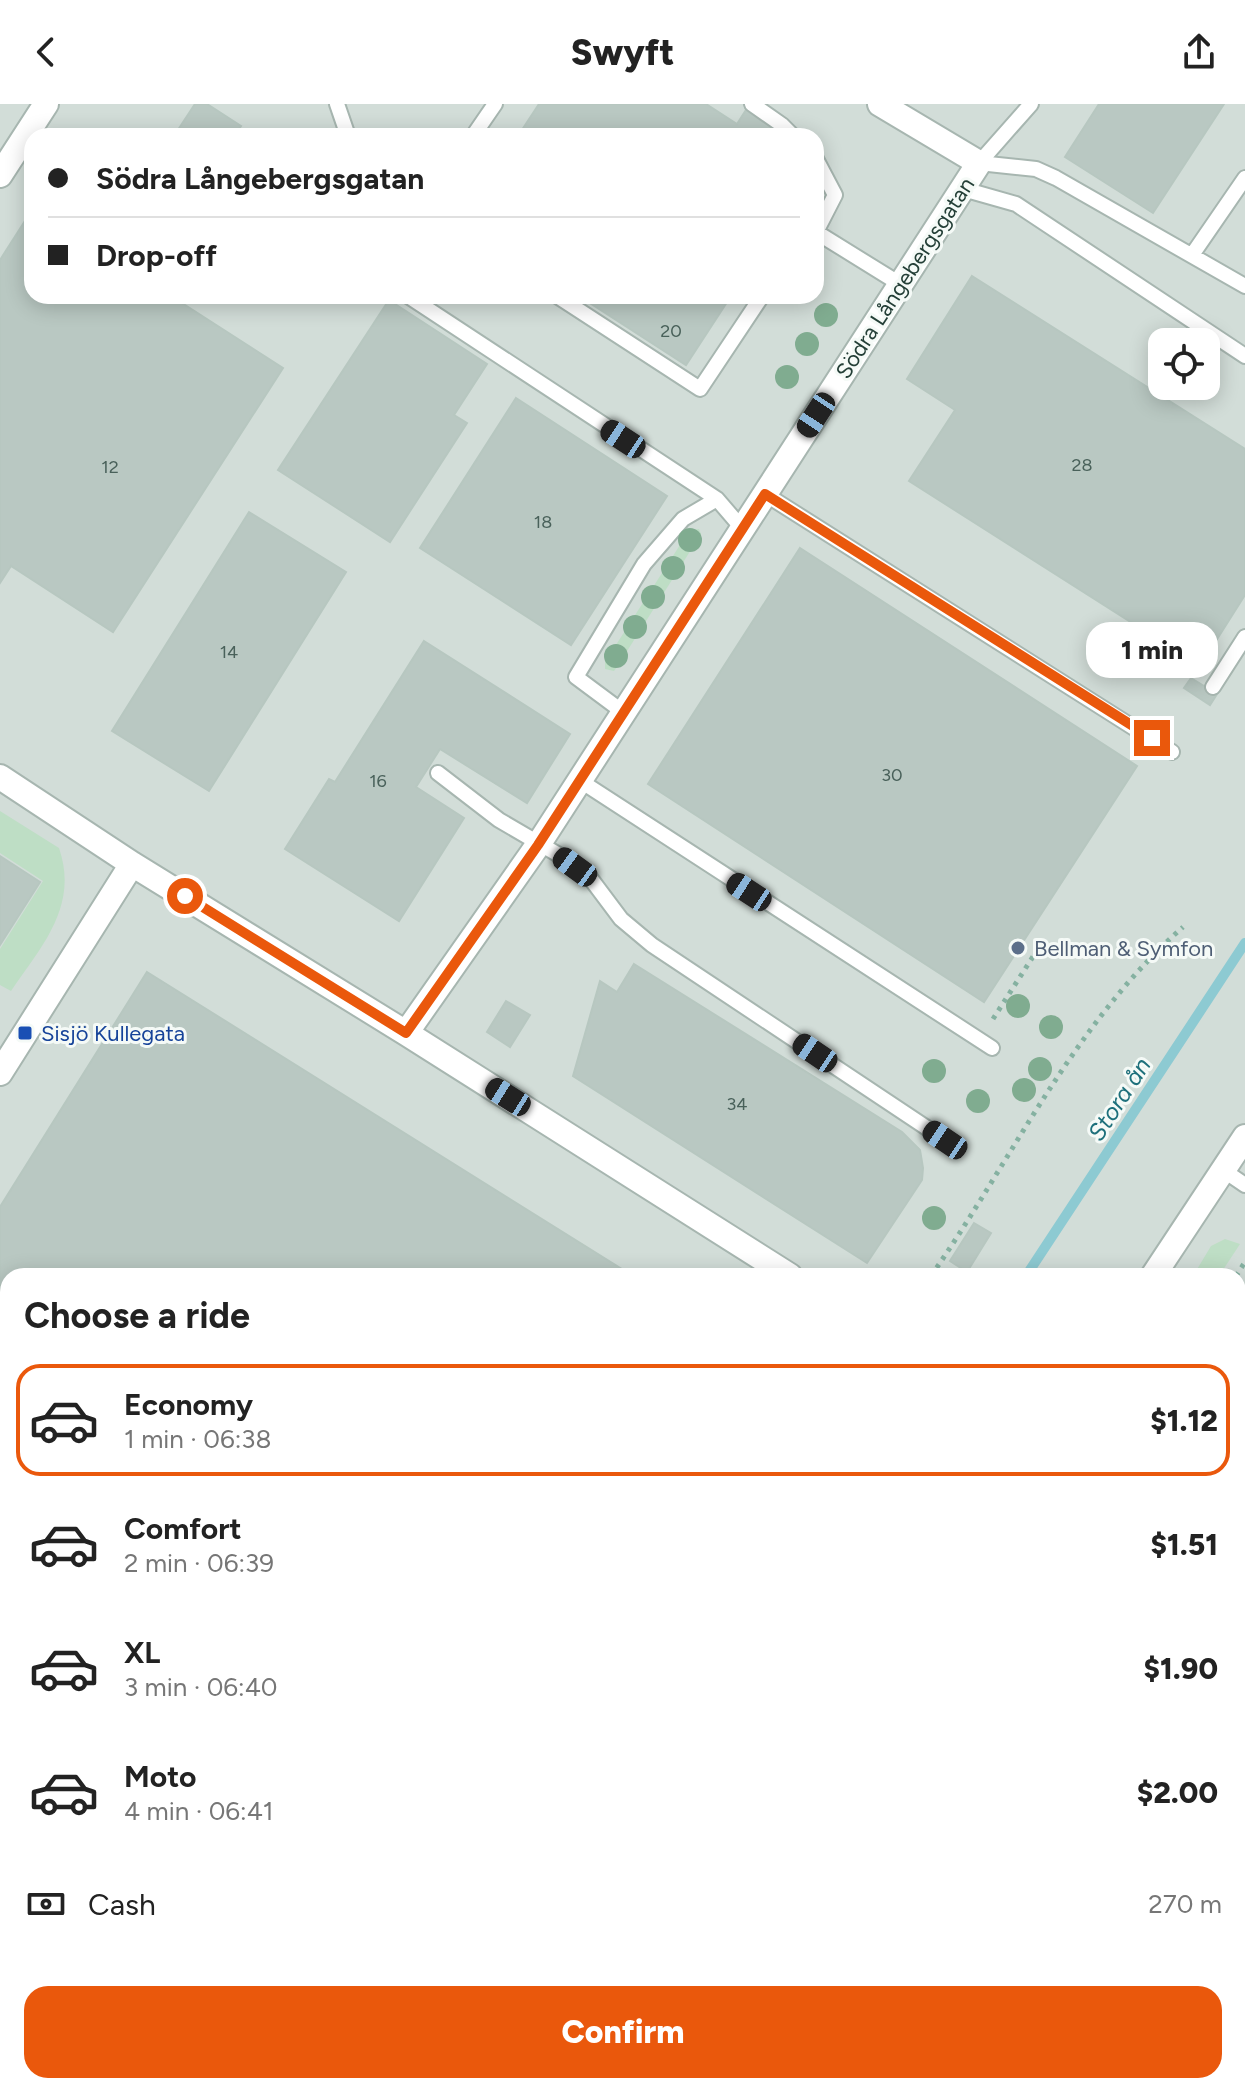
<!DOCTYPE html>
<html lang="en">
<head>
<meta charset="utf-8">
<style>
  body { margin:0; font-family:Figtree,sans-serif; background:#f2f2f2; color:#222; height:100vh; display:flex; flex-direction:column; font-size:30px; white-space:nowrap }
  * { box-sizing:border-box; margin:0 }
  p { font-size:26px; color:#767676 }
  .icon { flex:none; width:44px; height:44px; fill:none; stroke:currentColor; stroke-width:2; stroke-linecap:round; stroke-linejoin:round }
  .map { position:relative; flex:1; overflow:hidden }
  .drawer { position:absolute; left:0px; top:1164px; width:1246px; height:826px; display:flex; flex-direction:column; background:#fff; border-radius:24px 24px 0 0; box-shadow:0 4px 20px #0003 }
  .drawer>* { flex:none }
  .top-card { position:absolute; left:24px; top:24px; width:800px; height:176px; border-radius:24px; box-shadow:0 4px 20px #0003; display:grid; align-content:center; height:176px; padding:0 24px; background:#fff }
  .tools { position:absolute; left:1148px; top:224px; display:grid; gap:16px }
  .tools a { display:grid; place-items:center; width:72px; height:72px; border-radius:16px; background:#fff; box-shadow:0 4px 20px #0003; font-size:40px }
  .end { position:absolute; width:36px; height:36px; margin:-18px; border:10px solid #ea580c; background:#fff; box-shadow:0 0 0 4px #fff }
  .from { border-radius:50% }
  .bubble { position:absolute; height:56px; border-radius:24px; background:#fff; box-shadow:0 4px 20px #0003; font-size:26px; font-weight:800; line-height:56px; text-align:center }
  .car { position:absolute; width:24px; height:48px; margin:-24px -12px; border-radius:10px; box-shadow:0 0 6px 2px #0007; background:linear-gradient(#222 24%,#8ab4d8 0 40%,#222 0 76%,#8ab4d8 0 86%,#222 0) }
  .top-card b { display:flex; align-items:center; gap:28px; height:76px; font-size:30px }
  .top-card b+b { border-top:2px solid #e0e0e0 }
  .top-card i { width:20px; height:20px; background:#222 }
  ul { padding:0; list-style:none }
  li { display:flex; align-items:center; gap:24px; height:112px; margin:0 16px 12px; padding:0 8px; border:4px solid transparent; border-radius:24px }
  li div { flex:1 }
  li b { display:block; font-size:30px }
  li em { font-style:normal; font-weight:800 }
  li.on { border-color:#ea580c }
  li>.icon { width:72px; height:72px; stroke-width:1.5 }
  h2 { padding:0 24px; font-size:36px; line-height:96px }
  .pay { display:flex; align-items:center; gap:20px; height:88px; padding:0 24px; font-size:30px }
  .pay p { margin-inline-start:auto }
  .action { display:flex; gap:16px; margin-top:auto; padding:16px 24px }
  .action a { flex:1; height:92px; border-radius:24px; background:#ea580c; color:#fff; font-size:32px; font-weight:800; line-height:92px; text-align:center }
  header { display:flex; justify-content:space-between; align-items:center; height:104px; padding:0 24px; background:#fff; font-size:36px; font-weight:800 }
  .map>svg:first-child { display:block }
</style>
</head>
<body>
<header><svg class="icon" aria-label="back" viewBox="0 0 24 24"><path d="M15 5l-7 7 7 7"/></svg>Swyft<svg class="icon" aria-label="share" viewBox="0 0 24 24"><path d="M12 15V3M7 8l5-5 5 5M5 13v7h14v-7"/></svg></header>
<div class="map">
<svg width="1245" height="1989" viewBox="0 0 1245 1989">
  <defs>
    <pattern id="water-ripples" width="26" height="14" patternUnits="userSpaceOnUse" patternTransform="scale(2)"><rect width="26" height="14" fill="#8dcad2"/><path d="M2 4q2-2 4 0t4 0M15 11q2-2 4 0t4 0" fill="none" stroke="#73a5ab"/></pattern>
  </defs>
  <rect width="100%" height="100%" fill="#e4eee9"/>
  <!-- built -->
  <path fill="#d2ddd8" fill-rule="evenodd" d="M0,0H1245V1989H0ZM32,32H816V192H32ZM1162,238H1206V282H1162ZM8,1172H1238V1982H8Z"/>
  <!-- grass -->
  <path fill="#bedec5" d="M699,425L701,430L617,563L614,567L605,565V558L687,430L691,426Z
    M0,707L59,744C79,802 42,842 11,887L0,881V845L43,777L0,749Z
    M1225,1135L1240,1140L1219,1172H1193L1211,1142Z"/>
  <!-- water -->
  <path fill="url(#water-ripples)" d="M460,1982H503L497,1989H454Z"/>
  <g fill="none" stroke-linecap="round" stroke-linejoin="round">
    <!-- stream -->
    <path stroke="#8dcad2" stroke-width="10" d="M1026,1172L1245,839"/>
  </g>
  <!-- building -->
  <path fill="#b9c8c2" stroke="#b7c7c0" stroke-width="2" d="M195,0H207L241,22L234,32H174Z
    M539,0H706L737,20L746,6L780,28L778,32H518Z
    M1099,0H1224L1153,109L1065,53Z
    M32,106V192H171L283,264L113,528L11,462L0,479V156Z
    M972,172L1245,345V491L1200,562L909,377L955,306L907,275Z
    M579,192H731L686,261Z
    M389,196L487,260L454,311L467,319L390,438L278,366Z
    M516,294L667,392L571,541L420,444Z
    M249,408L346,468L209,687L112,627Z
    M800,444L1137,662L984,898L648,680Z
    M424,537L570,630L527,699L440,645L416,683L464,714L399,817L285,745L329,675L335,678Z
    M1191,574L1217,590L1210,601L1184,584Z
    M0,752L40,778L0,841Z
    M634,860L902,1028L920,1046L923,1064L922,1076L867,1159L573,972L600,877L617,888Z
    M147,868L633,1172H8V1514L0,1509V1103Z
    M506,897L530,911L510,943L487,928Z
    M974,1119L991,1129L967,1168L950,1157Z
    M1245,1267V1443L1238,1439V1277Z
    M1245,1743V1900L1238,1896V1754Z"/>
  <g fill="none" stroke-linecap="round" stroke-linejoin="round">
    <!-- service casing -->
    <g stroke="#a7b6b0" stroke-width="18">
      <path id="service" d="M337,0L348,32
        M752,0L782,21L793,32
        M473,32L495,0
        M816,55L835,91L816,128L900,180
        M979,59L1036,65L1056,74L1245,182
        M979,59L1031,0
        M963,85L1016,100L1245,252
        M1192,151L1245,74
        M408,192L717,395L741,423
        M557,192L700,285L762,192
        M765,390L1172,648
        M1213,583L1245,533
        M623,608L576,573L644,460L683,415L717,395
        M438,669L499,716L559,751L591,775L621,815L652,841L945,1036
        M579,676L992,944
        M1223,1066L1245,1081
        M1238,1234L1245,1224
        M1238,1556L1245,1545
        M1238,1722L1245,1711
        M890,1989L894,1982
        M1063,1989L1068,1982"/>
    </g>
    <!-- minor casing -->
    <g stroke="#a7b6b0" stroke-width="28">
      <path id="minor" d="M0,71L46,0
        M0,673L132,760L406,929L790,1172
        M406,929L538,741L979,59L880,0
        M0,969L132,760
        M1022,1982L1033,1989"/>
    </g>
    <!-- tertiary casing -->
    <g stroke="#a7b6b0" stroke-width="28">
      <path id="tertiary" d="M1153,1172L1245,1033
        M613,1989L618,1982
        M647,1989L652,1982"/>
    </g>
    <!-- path -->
    <path stroke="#85b1a1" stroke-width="5" stroke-dasharray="4 6" stroke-linecap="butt" d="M993,915L1034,851
      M931,1172C1013,1054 1074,919 1183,823
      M1236,1172L1245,1158
      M0,1903L8,1890
      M0,1972L11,1989
      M710,1989L714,1982"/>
    <!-- service -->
    <use href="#service" stroke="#fff" stroke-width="14"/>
    <!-- minor -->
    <use href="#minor" stroke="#fff" stroke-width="24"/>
    <!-- tertiary -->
    <use href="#tertiary" stroke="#fff" stroke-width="24"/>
  </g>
  <!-- trees -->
  <g fill="#80ac90">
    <circle cx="826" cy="211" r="12"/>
    <circle cx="807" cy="240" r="12"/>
    <circle cx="787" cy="273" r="12"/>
    <circle cx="690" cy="436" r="12"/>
    <circle cx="673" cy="464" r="12"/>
    <circle cx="653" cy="493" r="12"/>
    <circle cx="635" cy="523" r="12"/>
    <circle cx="616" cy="552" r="12"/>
    <circle cx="1018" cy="902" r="12"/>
    <circle cx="1051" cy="923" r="12"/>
    <circle cx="1040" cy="965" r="12"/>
    <circle cx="934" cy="967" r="12"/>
    <circle cx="1024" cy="986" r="12"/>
    <circle cx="978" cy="997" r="12"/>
    <circle cx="934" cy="1114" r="12"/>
  </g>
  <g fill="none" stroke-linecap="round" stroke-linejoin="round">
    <!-- route -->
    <path stroke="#ea580c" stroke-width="10" d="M185,792L406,929L538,741L765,390L1152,634"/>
  </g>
  <!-- markers -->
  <circle fill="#5c6f8a" stroke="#f5faf7" stroke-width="3" cx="1018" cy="844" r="8"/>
  <rect fill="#1a4fb4" stroke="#f5faf7" stroke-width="3" x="17" y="921" width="16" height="16" rx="4"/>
  <g text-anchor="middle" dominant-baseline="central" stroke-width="6" stroke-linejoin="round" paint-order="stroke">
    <!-- number labels -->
    <g font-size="18" fill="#49615a">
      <text x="671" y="227">20</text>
      <text x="1082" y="361">28</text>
      <text x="110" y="363">12</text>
      <text x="543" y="418">18</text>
      <text x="229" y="548">14</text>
      <text x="892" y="671">30</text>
      <text x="378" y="677">16</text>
      <text x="737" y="1000">34</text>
    </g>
    <!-- street labels -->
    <g font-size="22" fill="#243f37" stroke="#f5faf7">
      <text transform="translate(905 174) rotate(-57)">Södra Långebergsgatan</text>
    </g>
    <!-- service labels -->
    <g font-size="22" fill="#4e5e75" stroke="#f5faf7" text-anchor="start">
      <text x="1034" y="844">Bellman &amp; Symfon</text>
    </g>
    <!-- transit labels -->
    <g font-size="22" fill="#164399" stroke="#f5faf7" text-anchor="start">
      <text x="41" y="929">Sisjö Kullegata</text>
    </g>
    <!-- water labels -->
    <g font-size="24" font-style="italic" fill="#1e707b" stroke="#f5faf7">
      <text transform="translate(1119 995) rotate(-57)">Stora ån</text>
    </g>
  </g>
</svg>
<div class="tools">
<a><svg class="icon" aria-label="locate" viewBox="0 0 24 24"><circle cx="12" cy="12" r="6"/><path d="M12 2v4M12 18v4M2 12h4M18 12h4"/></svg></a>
</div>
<i class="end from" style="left:185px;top:792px"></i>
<i class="end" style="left:1152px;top:634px"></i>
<div class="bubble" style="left:1086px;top:518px;width:132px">1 min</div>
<i class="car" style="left:816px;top:311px;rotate:213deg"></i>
<i class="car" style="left:623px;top:335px;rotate:303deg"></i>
<i class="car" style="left:575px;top:763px;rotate:306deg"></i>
<i class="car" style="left:749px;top:788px;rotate:303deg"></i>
<i class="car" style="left:815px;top:949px;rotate:304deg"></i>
<i class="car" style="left:508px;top:993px;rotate:302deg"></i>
<i class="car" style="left:945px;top:1036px;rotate:304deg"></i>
<div class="top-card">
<b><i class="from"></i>Södra Långebergsgatan</b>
<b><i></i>Drop-off</b>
</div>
<section class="drawer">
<h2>Choose a ride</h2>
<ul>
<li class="on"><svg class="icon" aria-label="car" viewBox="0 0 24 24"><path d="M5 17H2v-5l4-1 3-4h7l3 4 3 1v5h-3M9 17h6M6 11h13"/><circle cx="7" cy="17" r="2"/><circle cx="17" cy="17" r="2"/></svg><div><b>Economy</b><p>1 min · 06:38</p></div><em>$1.12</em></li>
<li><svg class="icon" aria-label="car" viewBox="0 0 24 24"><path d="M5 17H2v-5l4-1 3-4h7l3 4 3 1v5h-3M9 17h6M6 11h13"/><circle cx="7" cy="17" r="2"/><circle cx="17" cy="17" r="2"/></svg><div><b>Comfort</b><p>2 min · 06:39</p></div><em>$1.51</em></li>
<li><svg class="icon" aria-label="car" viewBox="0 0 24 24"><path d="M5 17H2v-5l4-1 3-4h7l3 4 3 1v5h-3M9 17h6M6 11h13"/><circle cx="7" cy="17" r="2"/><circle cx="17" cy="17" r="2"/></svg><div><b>XL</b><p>3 min · 06:40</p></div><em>$1.90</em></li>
<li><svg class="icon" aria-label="car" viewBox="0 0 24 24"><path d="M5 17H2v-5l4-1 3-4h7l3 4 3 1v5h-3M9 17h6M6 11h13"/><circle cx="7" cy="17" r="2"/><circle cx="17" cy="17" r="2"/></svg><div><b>Moto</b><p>4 min · 06:41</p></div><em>$2.00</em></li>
</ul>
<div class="pay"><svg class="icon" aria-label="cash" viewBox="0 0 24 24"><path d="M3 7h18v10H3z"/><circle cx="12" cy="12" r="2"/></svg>Cash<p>270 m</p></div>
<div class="action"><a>Confirm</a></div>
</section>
</div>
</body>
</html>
